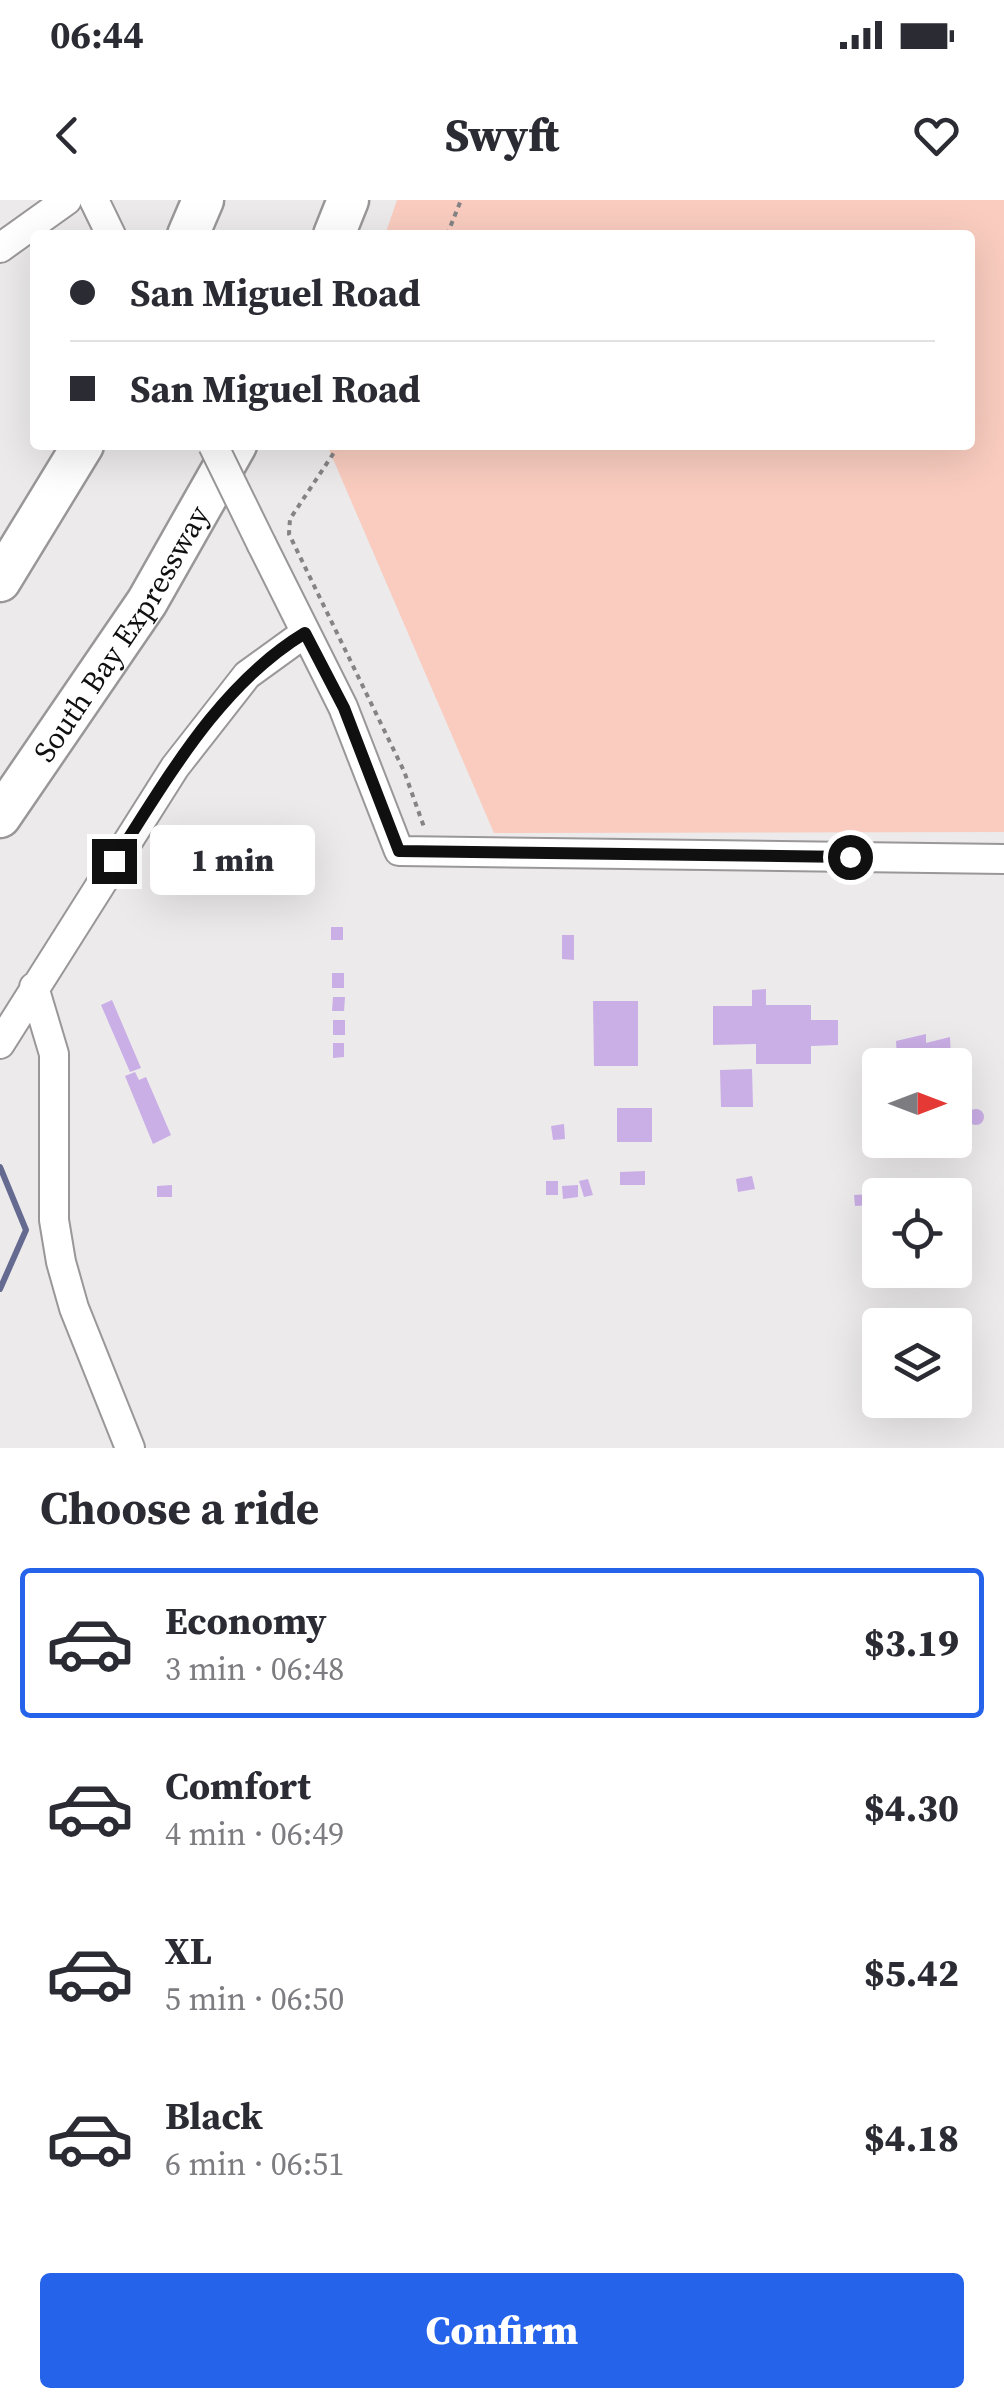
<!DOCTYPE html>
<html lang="en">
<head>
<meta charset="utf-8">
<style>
  body { margin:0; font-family:"Source Serif 4",serif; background:#f2f2f3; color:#2b2b33; height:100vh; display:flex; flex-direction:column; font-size:38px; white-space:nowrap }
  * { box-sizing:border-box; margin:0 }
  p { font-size:32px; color:#7c7c81 }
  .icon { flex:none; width:55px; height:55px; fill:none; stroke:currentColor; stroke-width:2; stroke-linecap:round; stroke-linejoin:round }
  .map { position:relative; height:1248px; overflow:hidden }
  .details { display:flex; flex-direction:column; background:#fff; flex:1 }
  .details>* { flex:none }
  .hud { position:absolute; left:30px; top:30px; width:945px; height:220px; border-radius:10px; box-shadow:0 10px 40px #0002; display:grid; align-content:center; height:220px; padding:0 40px; background:#fff }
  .needle { width:65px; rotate:90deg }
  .controls { position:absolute; left:862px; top:848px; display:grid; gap:20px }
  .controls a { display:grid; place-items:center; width:110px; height:110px; border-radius:10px; background:#fff; box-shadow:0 10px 40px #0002; font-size:50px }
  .end { position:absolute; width:45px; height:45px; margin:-22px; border:12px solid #111010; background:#fff; box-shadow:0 0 0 5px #fff }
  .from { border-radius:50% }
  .bubble { position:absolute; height:70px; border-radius:10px; background:#fff; box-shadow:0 10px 40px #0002; font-size:32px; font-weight:800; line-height:70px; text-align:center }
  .hud b { display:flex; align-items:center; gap:35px; height:95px; font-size:38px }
  .hud b+b { border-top:2px solid #e1e1e2 }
  .hud i { width:25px; height:25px; background:#2b2b33 }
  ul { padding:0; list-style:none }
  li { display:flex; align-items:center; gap:30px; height:150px; margin:0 20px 15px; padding:0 20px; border:5px solid transparent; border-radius:10px }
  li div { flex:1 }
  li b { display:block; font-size:38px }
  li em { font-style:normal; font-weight:800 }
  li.on { border-color:#2563eb }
  li>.icon { width:90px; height:90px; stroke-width:1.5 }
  h2 { padding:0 40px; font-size:45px; line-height:120px }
  .cta { display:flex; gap:20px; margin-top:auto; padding:20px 40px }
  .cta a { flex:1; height:115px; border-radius:10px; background:#2563eb; color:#fff; font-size:40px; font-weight:800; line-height:115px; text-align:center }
  .status { display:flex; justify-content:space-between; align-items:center; height:70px; padding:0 50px; background:#fff; direction:ltr }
  .status svg { height:28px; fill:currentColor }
  header { display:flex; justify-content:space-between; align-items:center; height:130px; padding:0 40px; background:#fff; font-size:45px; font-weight:800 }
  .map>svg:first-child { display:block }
</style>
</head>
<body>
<div class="status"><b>06:44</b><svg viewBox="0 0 49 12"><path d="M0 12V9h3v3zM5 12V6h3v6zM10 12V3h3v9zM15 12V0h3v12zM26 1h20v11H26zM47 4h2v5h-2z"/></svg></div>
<header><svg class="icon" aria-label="back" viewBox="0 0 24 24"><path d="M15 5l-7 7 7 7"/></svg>Swyft<svg class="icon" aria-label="heart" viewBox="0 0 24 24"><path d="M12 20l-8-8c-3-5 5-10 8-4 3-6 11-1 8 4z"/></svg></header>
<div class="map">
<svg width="1004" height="1248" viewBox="0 0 1004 1248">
  <rect width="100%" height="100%" fill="#eceaeb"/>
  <!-- green -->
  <path fill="#f9ccbf" d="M397,0H1004V632L494,633L327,245H970V35H385Z"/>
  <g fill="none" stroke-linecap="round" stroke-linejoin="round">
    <!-- stream -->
    <path stroke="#656a91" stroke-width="6" d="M0,967L26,1030L0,1089"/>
  </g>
  <!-- building -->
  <path fill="#caaee6" d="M331,727H343V740H331Z
    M562,735H574V760L562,759Z
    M332,773H344V788H332Z
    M766,789V805H811V820H838V845L811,846V864H756V844L713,845V806H752V790Z
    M333,797H345L344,811H332Z
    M112,800L141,868L130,872L101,805Z
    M593,801H638V866H594Z
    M333,820H345V835H333Z
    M926,834V843L950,837L951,859H944V865L897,861L896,841Z
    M333,843H344V857L333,858Z
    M957,859H971L972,891L955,892Z
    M752,869L753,907H721L720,870Z
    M135,872L139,880L146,877L171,935L153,944L125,876Z
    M617,908H652V942H617Z
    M968 917a8 8 0 1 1 16 0a8 8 0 1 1-16 0Z
    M564,924L565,939L553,940L551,926Z
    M645,971V985H620V972Z
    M752,976L755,989L738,992L736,979Z
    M588,979L593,995L584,997L579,981Z
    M546,981H558V995H546Z
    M172,985V997H157V986Z
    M578,985V997L563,999L562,986Z
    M872,994V1005L855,1006L854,995Z"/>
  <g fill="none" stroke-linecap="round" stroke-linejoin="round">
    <!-- minor casing -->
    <g stroke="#9a9799" stroke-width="32">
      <path id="minor" d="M94,0L111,35
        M0,48L67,0
        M262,345L343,507L399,651L1004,659
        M34,787L54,854V1020L61,1062L74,1108L130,1248
        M0,844L175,567L247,475L305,433"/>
    </g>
    <!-- highway casing -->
    <g stroke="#9a9799" stroke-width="45">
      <g id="highway">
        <path d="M188,35L203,0"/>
        <path d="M334,35L348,0"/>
        <path d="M0,381L83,245"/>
        <path id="s1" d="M0,617L147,402L236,245"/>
      </g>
    </g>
    <!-- path -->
    <path stroke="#858384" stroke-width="4" stroke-dasharray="5 5" stroke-linecap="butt" d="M447,35L461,0
      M339,245L290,319L289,334L404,571L424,627"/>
    <!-- minor -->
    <use href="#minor" stroke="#fff" stroke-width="28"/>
    <!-- highway -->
    <use href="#highway" stroke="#fff" stroke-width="40"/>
    <!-- minor-bridge casing -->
    <g stroke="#9a9799" stroke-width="32" stroke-linecap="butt">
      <path id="minor-bridge" d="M213,245L262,345"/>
    </g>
    <!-- minor-bridge -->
    <use href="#minor-bridge" stroke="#fff" stroke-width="28"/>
  </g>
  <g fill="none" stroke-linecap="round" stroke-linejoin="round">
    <!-- route -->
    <path stroke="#111010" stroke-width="12" d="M114,661C168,578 219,485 305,433L344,508L399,651L850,657"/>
  </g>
  <g text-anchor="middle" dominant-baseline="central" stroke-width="10" stroke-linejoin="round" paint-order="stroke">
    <!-- street labels -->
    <g font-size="30" fill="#111010" stroke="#eceaeb">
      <text stroke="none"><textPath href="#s1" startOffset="220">South Bay Expressway</textPath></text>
    </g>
  </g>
</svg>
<div class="controls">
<a><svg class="needle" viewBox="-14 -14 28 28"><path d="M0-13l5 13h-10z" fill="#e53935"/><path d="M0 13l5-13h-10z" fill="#7c7c81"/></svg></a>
<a><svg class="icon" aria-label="locate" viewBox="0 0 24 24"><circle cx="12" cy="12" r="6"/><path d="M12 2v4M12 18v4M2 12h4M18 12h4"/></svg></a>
<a><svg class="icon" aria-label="layers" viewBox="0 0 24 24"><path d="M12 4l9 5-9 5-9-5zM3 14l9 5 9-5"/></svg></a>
</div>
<i class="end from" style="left:850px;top:657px"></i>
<i class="end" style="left:114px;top:661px"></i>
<div class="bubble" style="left:150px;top:625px;width:165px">1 min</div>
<div class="hud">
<b><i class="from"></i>San Miguel Road</b>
<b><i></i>San Miguel Road</b>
</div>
</div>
<section class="details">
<h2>Choose a ride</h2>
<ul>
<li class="on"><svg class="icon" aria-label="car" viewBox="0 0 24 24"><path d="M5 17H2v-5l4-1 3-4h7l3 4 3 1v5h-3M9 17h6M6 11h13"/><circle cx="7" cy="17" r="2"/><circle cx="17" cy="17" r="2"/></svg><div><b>Economy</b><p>3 min · 06:48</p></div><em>$3.19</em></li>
<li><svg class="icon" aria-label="car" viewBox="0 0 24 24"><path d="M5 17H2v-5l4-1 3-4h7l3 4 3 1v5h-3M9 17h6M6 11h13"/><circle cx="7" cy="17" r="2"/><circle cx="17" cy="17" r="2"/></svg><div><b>Comfort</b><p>4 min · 06:49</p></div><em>$4.30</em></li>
<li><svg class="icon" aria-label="car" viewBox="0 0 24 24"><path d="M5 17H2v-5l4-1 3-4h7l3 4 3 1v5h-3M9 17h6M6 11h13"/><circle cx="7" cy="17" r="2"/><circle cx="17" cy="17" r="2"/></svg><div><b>XL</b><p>5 min · 06:50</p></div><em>$5.42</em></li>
<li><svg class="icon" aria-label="car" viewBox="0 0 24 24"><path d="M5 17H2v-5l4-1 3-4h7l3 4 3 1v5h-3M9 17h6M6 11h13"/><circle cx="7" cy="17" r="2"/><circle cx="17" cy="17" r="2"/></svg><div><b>Black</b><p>6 min · 06:51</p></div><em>$4.18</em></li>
</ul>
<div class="cta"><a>Confirm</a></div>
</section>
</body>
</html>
